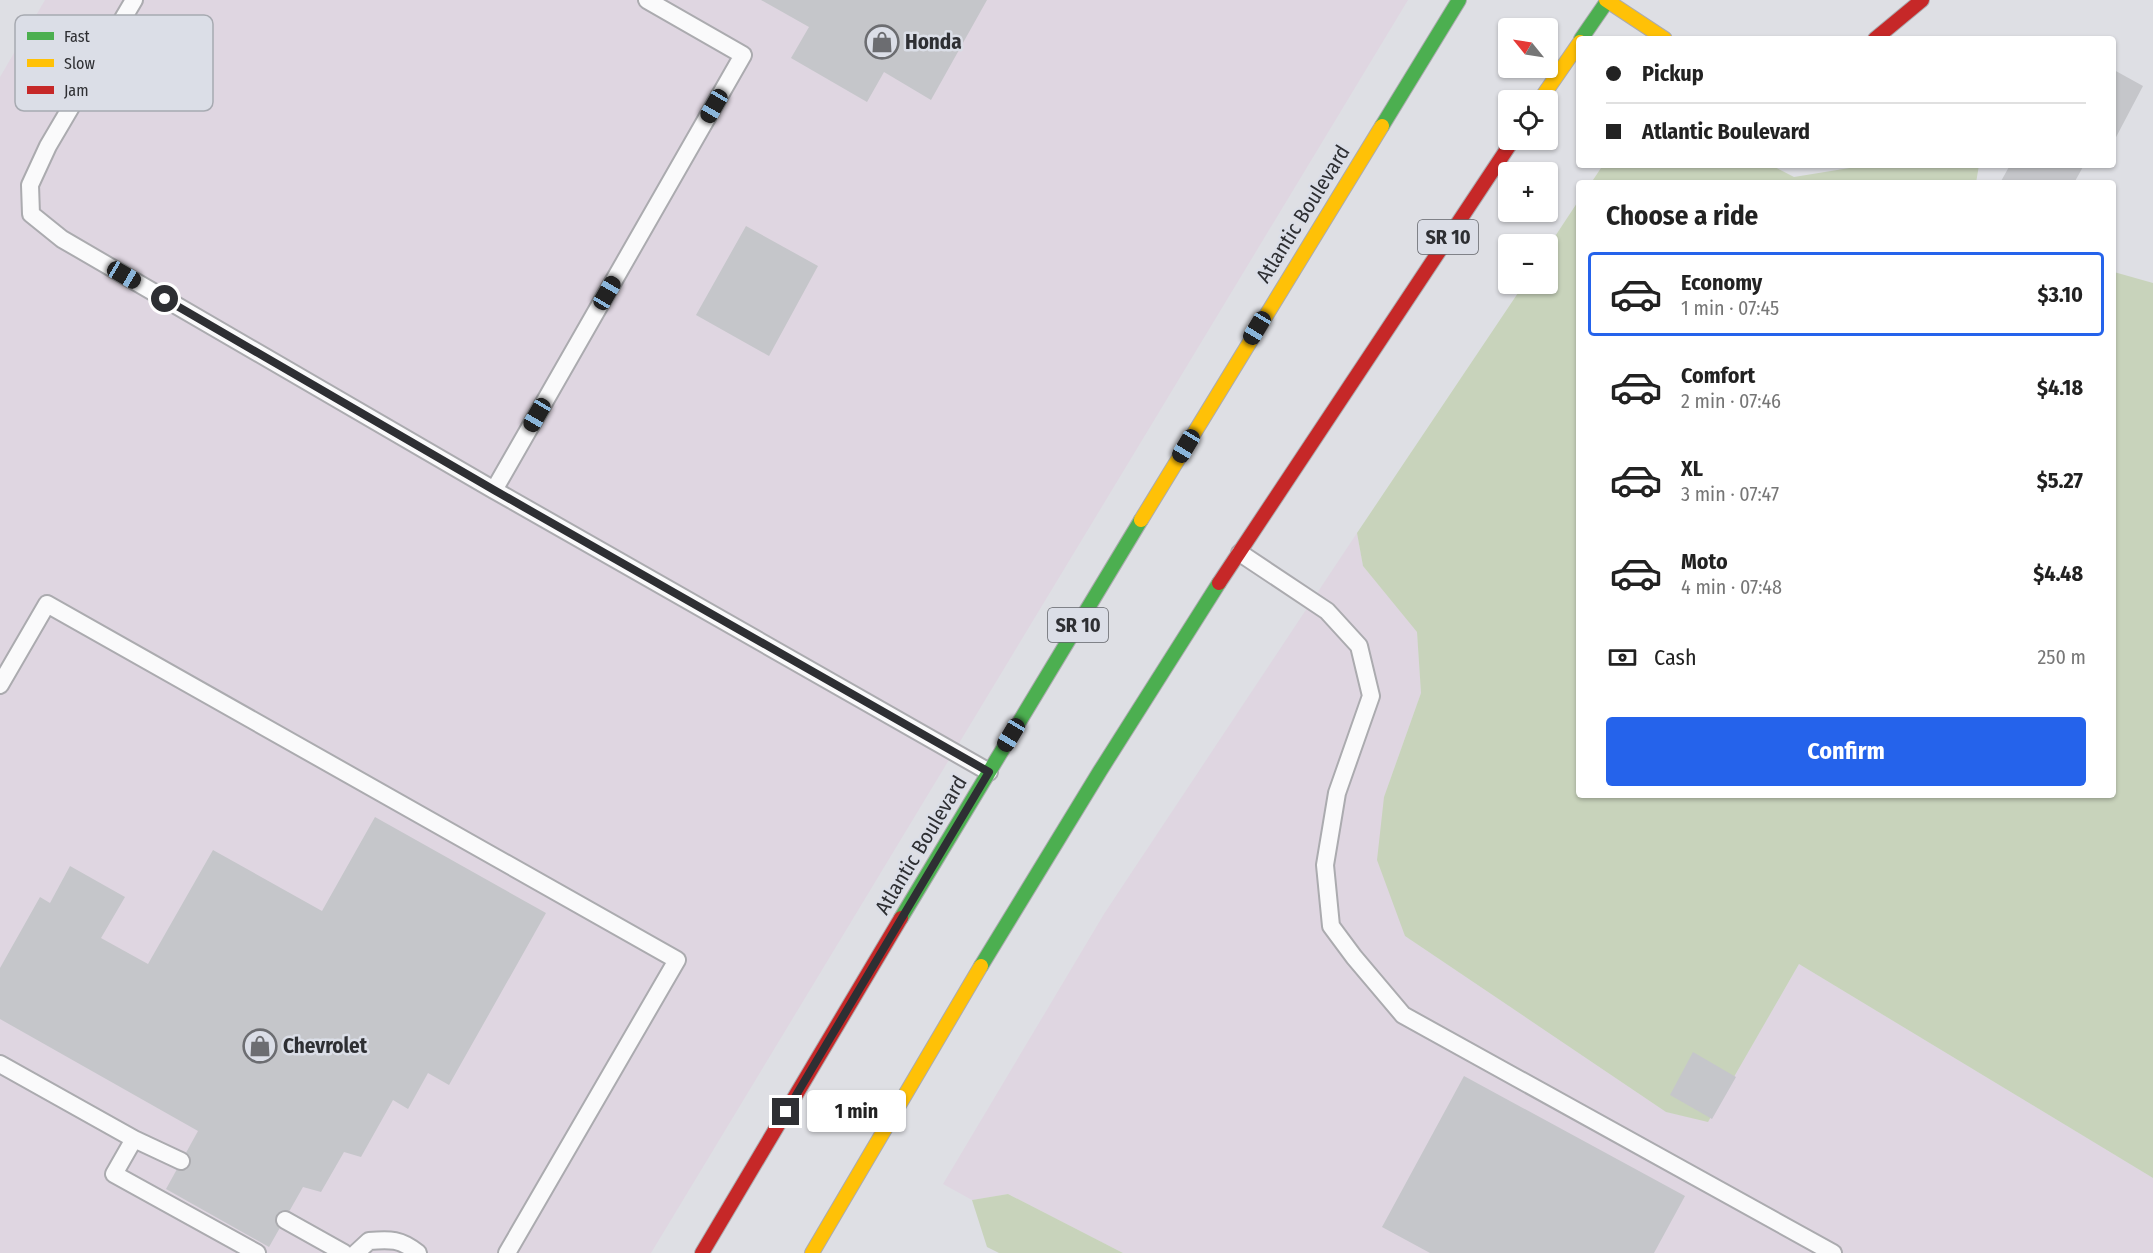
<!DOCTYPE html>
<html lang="en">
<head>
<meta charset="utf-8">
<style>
  body { margin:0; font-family:"Fira Sans Condensed",sans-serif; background:#f6f6f6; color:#222; height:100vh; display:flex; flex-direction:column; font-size:22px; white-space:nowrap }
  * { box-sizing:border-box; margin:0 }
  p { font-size:20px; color:#767676 }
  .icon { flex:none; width:33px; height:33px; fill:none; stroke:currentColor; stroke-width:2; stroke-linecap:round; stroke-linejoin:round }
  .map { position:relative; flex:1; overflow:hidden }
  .sheet { position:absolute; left:1576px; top:180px; width:540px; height:618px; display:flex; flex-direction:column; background:#fff; border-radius:6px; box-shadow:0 2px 4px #0004 }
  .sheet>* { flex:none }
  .top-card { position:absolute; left:1576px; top:36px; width:540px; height:132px; border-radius:6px; box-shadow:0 2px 4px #0004; display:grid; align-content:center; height:132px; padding:0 30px; background:#fff }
  .needle { width:39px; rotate:300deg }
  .buttons { position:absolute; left:1498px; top:18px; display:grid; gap:12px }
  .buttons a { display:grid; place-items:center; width:60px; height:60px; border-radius:6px; background:#fff; box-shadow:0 2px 4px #0004; font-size:30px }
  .end { position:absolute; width:27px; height:27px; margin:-14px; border:8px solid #2e2f33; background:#fff; box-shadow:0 0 0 3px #fff }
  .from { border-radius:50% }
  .bubble { position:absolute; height:42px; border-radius:6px; background:#fff; box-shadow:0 2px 4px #0004; font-size:20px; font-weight:700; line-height:42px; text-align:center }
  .car { position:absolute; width:18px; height:36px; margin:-18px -9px; border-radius:8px; box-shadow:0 0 4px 2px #0007; background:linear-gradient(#222 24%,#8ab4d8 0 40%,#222 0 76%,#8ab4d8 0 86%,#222 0) }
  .top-card b { display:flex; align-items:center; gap:21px; height:57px; font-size:22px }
  .top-card b+b { border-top:2px solid #e0e0e0 }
  .top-card i { width:15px; height:15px; background:#222 }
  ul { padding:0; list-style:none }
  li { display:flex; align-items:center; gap:18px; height:84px; margin:0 12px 9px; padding:0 18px; border:3px solid transparent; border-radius:6px }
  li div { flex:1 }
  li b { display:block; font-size:22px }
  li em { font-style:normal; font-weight:700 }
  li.on { border-color:#2563eb }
  li>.icon { width:54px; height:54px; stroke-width:1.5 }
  h2 { padding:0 30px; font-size:27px; line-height:72px }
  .pay { display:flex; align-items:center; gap:15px; height:66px; padding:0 30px; font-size:22px }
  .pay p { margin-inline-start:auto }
  .action { display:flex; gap:12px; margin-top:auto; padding:12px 30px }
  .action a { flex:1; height:69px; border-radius:6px; background:#2563eb; color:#fff; font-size:24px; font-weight:700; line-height:69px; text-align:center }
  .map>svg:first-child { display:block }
</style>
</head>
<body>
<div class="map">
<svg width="2153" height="1253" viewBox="0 0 2153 1253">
  <rect width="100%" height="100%" fill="#dedfe4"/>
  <!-- commercial -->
  <path fill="#dfd6e1" d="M45,0H1408L651,1253H0V77Z
    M1357,533L1363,566L1417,631L1421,693L1384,797L1405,936L1666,1112L1708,1121L1799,964L2153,1178V1253H1123L1008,1194L972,1200L943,1184L1104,914Z"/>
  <!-- green -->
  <path fill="#c8d3bb" d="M1603,165H1771L1794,177L1868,165H1979L1976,183H1591Z
    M1579,200L1580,795H2114V272L2153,283V1178L1799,964L1708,1122L1666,1112L1405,936L1377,860L1384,797L1421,693L1417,632L1363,566L1357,533L1524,284H1548V247Z
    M1008,1194L1123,1253H999L987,1247L972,1200Z"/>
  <!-- building -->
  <path fill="#c5c6ca" d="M761,0H987L931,100L884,72L867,102L791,58L809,27Z
    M2114,70L2143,86L2114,141Z
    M2010,165H2084L2074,183H2000Z
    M746,226L818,266L769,356L696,315Z
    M375,817L546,913L449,1085L428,1073L408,1109L393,1100L361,1157L344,1152L321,1192L303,1187L269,1247L166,1189L198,1131L0,1019V968L40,897L50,903L70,866L125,897L101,938L148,964L213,850L322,911Z
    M1693,1052L1736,1077L1712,1119L1670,1095Z
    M1464,1076L1685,1196L1654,1253H1430L1382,1227Z"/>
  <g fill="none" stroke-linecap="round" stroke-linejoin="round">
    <!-- lane casing -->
    <g stroke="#ababaf" stroke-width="20">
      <path id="lane" d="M134,0L48,146L30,185L31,214L62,239L494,490
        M647,0L743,55L494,490L989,772
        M1240,553L1327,611L1359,646L1371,696L1337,793L1325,865L1331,926L1354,957L1403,1015L1833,1253
        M0,685L47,604L677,960L507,1253
        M0,1064L134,1139L114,1174L257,1253
        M134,1139L181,1161
        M285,1220L344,1253
        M356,1253L369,1241C390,1239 401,1239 418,1253"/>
    </g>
    <!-- fast casing -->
    <g stroke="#ababaf" stroke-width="16">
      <path id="fast" d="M1581,39L1608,0
        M1382,126L1459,0
        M901,918L1141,520
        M981,966L1100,771L1219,583"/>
    </g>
    <!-- slow casing -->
    <g stroke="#ababaf" stroke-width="16">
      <path id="slow" d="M1606,0L1665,39
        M1540,100L1580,42
        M1141,520L1382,126
        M812,1253L981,966"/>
    </g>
    <!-- jam casing -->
    <g stroke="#ababaf" stroke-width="16">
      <path id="jam" d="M1875,39L1922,0
        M1219,583L1513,140
        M702,1253L901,918"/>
    </g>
    <!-- lane -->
    <use href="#lane" stroke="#fafafb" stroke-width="16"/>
    <!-- fast -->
    <use href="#fast" stroke="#4caf50" stroke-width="14"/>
    <!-- slow -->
    <use href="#slow" stroke="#ffc107" stroke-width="14"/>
    <!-- jam -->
    <use href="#jam" stroke="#c62828" stroke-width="14"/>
  </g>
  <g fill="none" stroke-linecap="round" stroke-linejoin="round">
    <!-- route -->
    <path stroke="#2e2f33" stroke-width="8" d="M165,299L494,490L989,772L786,1112"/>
  </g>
  <!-- icons -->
  <defs>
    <g id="shop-ring" transform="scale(1.725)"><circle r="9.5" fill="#dbdee7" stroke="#6c6d71" stroke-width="1.5"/><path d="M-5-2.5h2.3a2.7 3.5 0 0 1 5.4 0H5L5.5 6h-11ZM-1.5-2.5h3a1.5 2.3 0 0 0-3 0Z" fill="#6c6d71"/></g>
  </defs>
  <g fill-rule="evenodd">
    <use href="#shop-ring" x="882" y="42"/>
    <use href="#shop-ring" x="260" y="1046"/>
  </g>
  <g text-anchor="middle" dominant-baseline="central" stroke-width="5" stroke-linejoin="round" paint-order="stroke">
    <!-- shield labels -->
    <g fill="#dbdee7" stroke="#626469" stroke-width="1.5">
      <rect x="1418" y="220" width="60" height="34" rx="4.5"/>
      <rect x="1048" y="608" width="60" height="34" rx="4.5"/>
    </g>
    <g font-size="20" font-weight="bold" fill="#2e2f33">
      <text x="1448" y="237">SR 10</text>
      <text x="1078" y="625">SR 10</text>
    </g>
    <!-- poi labels -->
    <g font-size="21" font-weight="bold" fill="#2e2f33" stroke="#dbdee7" text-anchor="start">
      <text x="905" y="42">Honda</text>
      <text x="283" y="1046">Chevrolet</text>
    </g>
    <!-- street labels -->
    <g font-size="21" fill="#2e2f33" stroke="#dbdee7">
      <text transform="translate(1303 214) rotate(-58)">Atlantic Boulevard</text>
      <text transform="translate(921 845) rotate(-59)">Atlantic Boulevard</text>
    </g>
  </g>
  <!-- legend -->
  <rect x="15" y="15" width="198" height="96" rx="9" fill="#dbdee7" stroke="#a7aab1" stroke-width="1.5"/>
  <rect x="27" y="32" width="27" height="8" fill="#4caf50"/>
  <rect x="27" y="59" width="27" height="8" fill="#ffc107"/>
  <rect x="27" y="86" width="27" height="8" fill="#c62828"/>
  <g font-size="16" fill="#2e2f33">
    <text x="64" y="42">Fast</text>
    <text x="64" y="69">Slow</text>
    <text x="64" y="96">Jam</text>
  </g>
</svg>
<div class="buttons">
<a><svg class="needle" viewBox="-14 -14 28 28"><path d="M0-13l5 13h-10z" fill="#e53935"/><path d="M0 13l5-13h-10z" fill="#767676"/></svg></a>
<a><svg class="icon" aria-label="locate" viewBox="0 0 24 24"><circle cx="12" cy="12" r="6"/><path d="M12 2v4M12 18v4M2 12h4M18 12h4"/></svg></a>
<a>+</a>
<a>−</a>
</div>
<i class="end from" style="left:165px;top:299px"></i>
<i class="end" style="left:786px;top:1112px"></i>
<div class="bubble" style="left:807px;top:1090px;width:99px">1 min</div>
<i class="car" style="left:714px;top:106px;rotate:210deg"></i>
<i class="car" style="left:124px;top:275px;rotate:120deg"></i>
<i class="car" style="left:607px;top:293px;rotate:30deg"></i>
<i class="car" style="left:1257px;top:328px;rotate:211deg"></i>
<i class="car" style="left:537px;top:415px;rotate:210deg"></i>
<i class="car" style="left:1186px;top:446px;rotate:211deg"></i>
<i class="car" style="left:1011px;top:735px;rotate:211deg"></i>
<div class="top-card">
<b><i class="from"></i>Pickup</b>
<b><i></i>Atlantic Boulevard</b>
</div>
<section class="sheet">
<h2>Choose a ride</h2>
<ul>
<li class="on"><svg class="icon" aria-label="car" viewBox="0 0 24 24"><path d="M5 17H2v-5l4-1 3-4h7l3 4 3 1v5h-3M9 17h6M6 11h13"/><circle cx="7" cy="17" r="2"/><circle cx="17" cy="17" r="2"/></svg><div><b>Economy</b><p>1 min · 07:45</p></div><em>$3.10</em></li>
<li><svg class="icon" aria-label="car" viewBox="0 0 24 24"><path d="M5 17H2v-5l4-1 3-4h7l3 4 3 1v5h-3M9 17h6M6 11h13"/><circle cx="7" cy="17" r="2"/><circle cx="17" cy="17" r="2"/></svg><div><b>Comfort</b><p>2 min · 07:46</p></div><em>$4.18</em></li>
<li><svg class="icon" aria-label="car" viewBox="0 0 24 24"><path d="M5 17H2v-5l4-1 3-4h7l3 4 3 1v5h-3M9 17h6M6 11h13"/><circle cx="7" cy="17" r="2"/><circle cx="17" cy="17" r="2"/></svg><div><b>XL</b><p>3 min · 07:47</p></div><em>$5.27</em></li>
<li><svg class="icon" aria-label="car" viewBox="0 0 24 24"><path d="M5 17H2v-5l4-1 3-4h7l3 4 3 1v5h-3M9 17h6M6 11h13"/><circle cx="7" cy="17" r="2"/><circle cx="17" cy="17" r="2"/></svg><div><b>Moto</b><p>4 min · 07:48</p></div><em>$4.48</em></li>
</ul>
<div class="pay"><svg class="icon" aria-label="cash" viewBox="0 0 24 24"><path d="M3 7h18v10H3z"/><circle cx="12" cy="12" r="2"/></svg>Cash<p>250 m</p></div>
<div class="action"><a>Confirm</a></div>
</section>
</div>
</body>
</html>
